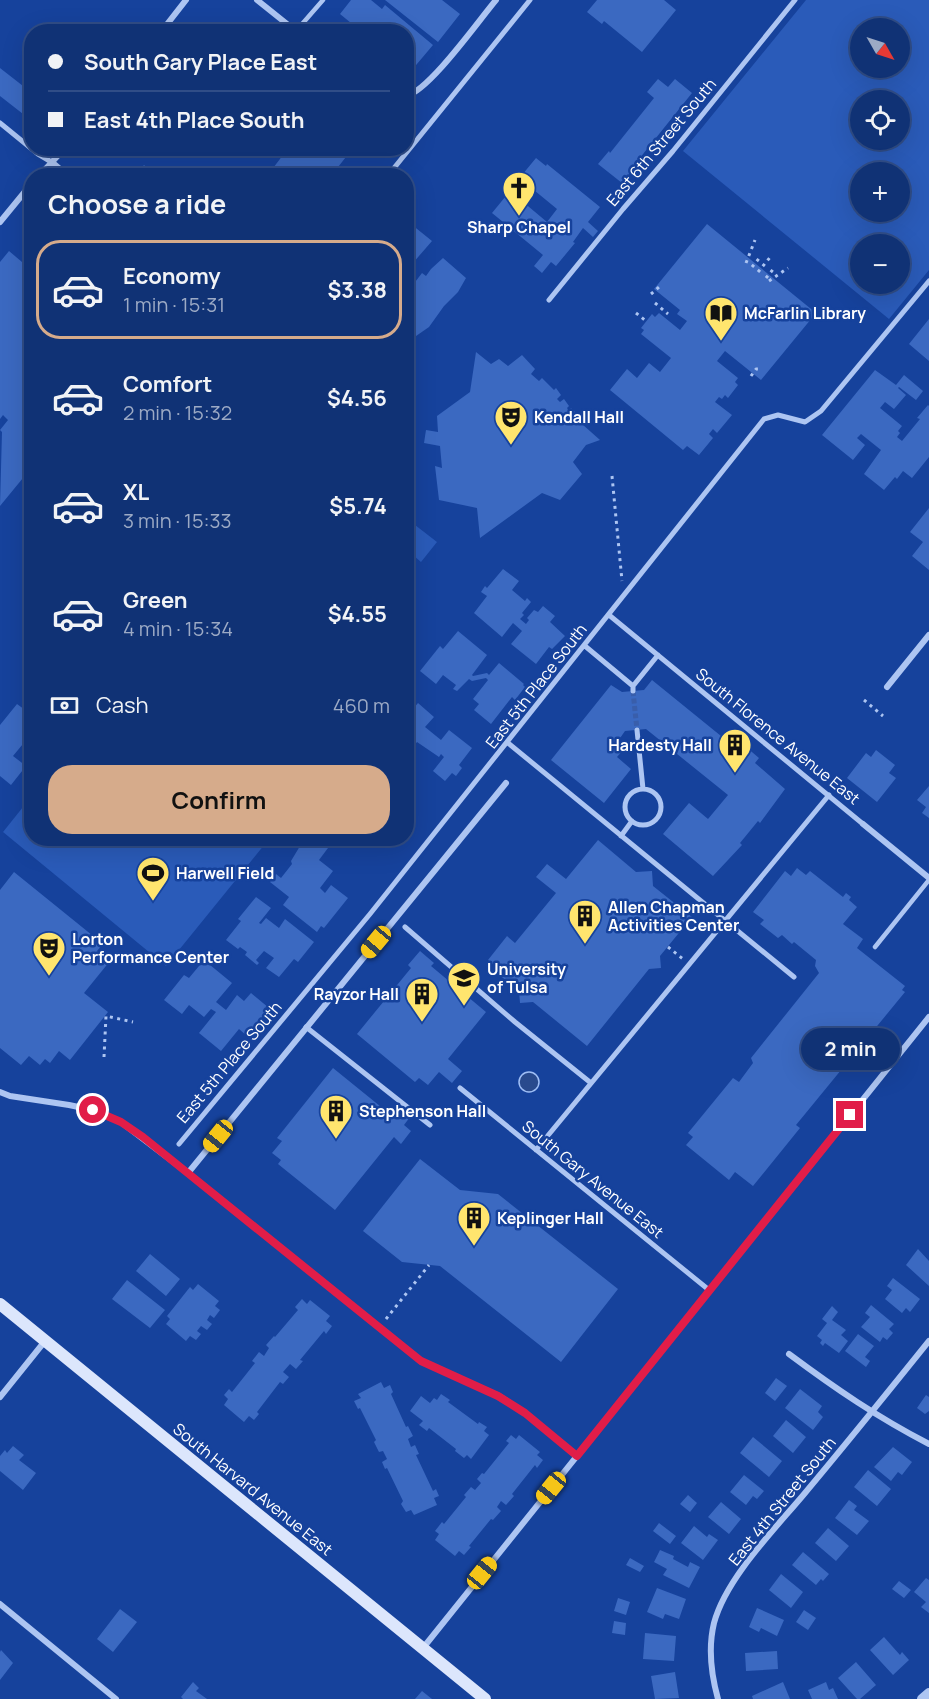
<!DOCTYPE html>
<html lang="en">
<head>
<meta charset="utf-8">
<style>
  body { margin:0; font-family:Manrope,sans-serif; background:#193a7a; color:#f1f3f6; height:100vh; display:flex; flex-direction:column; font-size:22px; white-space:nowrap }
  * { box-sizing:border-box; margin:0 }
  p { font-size:20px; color:#9caac5 }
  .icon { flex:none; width:33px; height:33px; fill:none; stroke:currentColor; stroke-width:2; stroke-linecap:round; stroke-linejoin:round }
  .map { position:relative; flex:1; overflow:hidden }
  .side { position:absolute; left:24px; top:168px; width:390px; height:678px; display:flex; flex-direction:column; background:#103275; border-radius:24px; box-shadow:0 6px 24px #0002,0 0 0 2px #304d87 }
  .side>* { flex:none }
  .guide { position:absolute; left:24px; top:24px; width:390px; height:132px; border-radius:24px; box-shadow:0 6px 24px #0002,0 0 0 2px #304d87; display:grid; align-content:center; height:132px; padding:0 24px; background:#103275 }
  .needle { width:39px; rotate:129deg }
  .fabs { position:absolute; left:850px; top:18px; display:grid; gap:12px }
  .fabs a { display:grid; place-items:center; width:60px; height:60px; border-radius:50%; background:#103275; box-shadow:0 6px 24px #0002,0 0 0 2px #304d87; font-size:30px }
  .end { position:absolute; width:27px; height:27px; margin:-14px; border:8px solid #e11d48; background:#fff; box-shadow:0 0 0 3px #fff }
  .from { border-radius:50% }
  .bubble { position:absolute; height:42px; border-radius:21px; background:#103275; box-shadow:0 6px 24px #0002,0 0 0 2px #304d87; font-size:20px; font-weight:700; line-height:42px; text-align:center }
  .car { position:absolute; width:18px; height:36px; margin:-18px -9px; border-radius:8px; box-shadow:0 0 4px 2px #0007; background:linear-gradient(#f5c518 24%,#345 0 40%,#f5c518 0 76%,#345 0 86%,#f5c518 0) }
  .guide b { display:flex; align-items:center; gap:21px; height:57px; font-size:22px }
  .guide b+b { border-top:2px solid #304d87 }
  .guide i { width:15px; height:15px; background:#f1f3f6 }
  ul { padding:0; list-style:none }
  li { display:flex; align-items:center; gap:18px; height:99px; margin:0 12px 9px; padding:0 12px; border:3px solid transparent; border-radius:24px }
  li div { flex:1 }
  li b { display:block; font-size:22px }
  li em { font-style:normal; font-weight:700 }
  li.current { border-color:#d6ab8b }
  li>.icon { width:54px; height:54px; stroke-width:1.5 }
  h2 { padding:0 24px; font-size:27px; line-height:72px }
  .pay { display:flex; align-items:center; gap:15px; height:66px; padding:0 24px; font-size:22px }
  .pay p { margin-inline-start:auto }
  .cta { display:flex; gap:12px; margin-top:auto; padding:12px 24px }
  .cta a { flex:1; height:69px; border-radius:24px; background:#d6ab8b; color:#111; font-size:24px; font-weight:700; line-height:69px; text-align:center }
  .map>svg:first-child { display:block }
</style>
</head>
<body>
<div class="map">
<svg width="929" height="1699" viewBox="0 0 929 1699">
  <rect width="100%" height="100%" fill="#16429c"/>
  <!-- green -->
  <path fill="#2a5bb9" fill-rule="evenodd" d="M806,0H929V270L889,319L683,151ZM861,28H900V68H861ZM861,100H900V140H861ZM861,172H900V212H861ZM861,244H900V284H861Z
    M406,518L437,542L421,562L407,550Z
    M31,797L32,838L269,839L166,966L3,832Z"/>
  <!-- water -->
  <path fill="#294a8d" stroke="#9fbef5" stroke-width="1.5" d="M519 1082a10 10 0 1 1 20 0a10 10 0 1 1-20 0Z"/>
  <!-- building -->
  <path fill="#3b69c1" d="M351,0H371L382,9L385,5L433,45L406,77V32H362L340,14Z
    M385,0H442L460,14L438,42Z
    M597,0H664L676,10L642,52L604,21L602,24L587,12Z
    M0,68L32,93V121L0,96Z
    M658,79L668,87L675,79L692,93L631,169L632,171L622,183L598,164L609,151L610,153L654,98L647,92Z
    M275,148H353L331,176H267L283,155Z
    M536,158L546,166L547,164L600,207L588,222L598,231L593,237L583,228L573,242L575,243L556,266L551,262L542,273L534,266L543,255L492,213L510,191L547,222L557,209L529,186L531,183L522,175Z
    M144,165L156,176H135Z
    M406,220L432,241L406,271Z
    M707,224L816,313L761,380L725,351L717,361L738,378L735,382L738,385L728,398L725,395L722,399L719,397L715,402L732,415L717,433L713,429L709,434L713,438L699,455L687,446L683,450L610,390L627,369L637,378L649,363L660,372L671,358L641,334L644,330L641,328L652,314L655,317L659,313L680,330L687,321L677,314L680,310L654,289Z
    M9,251L22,262L30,252L32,253V467L0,506L2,432L0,430L8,420L3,415L0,419V262Z
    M443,258L466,278L458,292L444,306L429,327L406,343V299L413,293L409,290L422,273L426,276L431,269Z
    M929,319V361L909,344Z
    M476,352L491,364L499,359L508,366L522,355L535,369L531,374L539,381L542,378L554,390L556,388L561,395L557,399L560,402L564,399L569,406L567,408L569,411L571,408L585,422L582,424L600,440L586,445L573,462L582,474L560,500L542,493L480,538L477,508L439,500L435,466L442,468L440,446L424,443L426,430L438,432L437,416L470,392Z
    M875,370L896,385L904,375L923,391L916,400L899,387L898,388L906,395L894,409L885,402L880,408L902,426L898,431L900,433L897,437L902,441L920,419L917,418L928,405L929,406V457L912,478L903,471L897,479L895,477L884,490L864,474L881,450L861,434L857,438L865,445L853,460L822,435Z
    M929,508V570L912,556L923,542L910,532Z
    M503,569L519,581L512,590L525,601L527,598L531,602L522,613L524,615L520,619L526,624L529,620L527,618L534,610L538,612L543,606L555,616L550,622L565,636L552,649L549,647L536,664L511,644L522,631L513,623L502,637L474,613L487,596L481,592L485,586L487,588Z
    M458,631L487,655L472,675L473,676L487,673L489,675L499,663L524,684L523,685L525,687L515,700L512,697L491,724L474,710L479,704L473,699L488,680L486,678L472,681L469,679L457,691L453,689L456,685L443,675L436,684L420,671L440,646L443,649Z
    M652,680L721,736L735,746L739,741L759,758L755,763L785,789L760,823L758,821L740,843L742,845L713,876L663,834L689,803L708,819L728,795L646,729L625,731L618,741L622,744L623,750L617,757L631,769L604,803L551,760L611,685L622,692L644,690Z
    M418,703L434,717L425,727L441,740L449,730L472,748L459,765L462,768L456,776L452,773L445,781L433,771L444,757L441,754L439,757L417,742L406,756V717Z
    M17,704L32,715V733L13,756L26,766L11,785L0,776V725Z
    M876,750L895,765L889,773L896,778L877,802L847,778L866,753L871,757Z
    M929,786V818L922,813L926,807L917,800Z
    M406,809L415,816L406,826Z
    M314,838H324L331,844L319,860L333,871L320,888L325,893L331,885L348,898L324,928L321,926L317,932L283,905L289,897L270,882L276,874L281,878L292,864L291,861L303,841L308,845Z
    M598,840L636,872L652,871L653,886L692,917L660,956L661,968L649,969L587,1046L533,1002L520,1003L519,991L493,970L496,967L488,960L507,936L515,943L556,893L536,877L547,864L566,879Z
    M797,868L806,875L810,871L843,897L846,893L851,897L849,900L857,907L843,924L863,939L857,948L905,986L902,990L905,992L796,1125L800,1128L753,1186L735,1172L729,1180L686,1145L693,1137L688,1133L733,1078L739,1082L753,1063L751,1058L819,973L815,966L816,960L794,942L792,944L782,935L778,938L760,924L764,920L753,912L785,871L791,876Z
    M14,872L103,944L97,951L110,961L84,993L108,1012L70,1060L59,1051L50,1063L45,1059L40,1065L29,1056L21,1065L0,1048V890Z
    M256,897L271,908L259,923L261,924L266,918L279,928L285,919L314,942L298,962L294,959L279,977L266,968L274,958L264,951L256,960L259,963L257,965L245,955L247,952L240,947L238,949L226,940L241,921L238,919Z
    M420,951L434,963L431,966L486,1012L448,1059L462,1071L452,1083L439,1072L428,1085L419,1078L415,1082L357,1034L411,968L408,965Z
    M204,960L232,983L216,1002L226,1010L237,995L244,1001L251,993L269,1008L247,1036L239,1029L221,1051L199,1033L216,1012L211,1009L204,1017L189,1005L182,1014L164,1000L184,975L189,978Z
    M333,1068L391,1115L398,1107L410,1117L404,1125L411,1131L401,1144L394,1137L335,1210L278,1164L281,1160L272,1153L282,1141L277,1138Z
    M420,1159L460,1190L498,1194L618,1289L561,1362L440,1266L402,1262L363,1231Z
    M918,1249L929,1261V1286L906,1265Z
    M150,1254L180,1279L166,1296L136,1271Z
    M893,1278L920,1299L910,1312L906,1308L902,1313L885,1299L892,1290L887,1286Z
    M127,1280L165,1310L150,1328L112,1299Z
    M198,1284L219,1301L215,1306L220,1310L214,1318L210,1315L207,1320L212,1324L207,1330L201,1326L197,1331L201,1334L196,1340L190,1336L186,1341L166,1324L170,1319L167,1316L190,1287L193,1290Z
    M302,1299L307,1304L310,1300L330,1316L326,1321L332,1326L326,1334L324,1331L300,1360L303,1361L296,1369L290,1364L283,1372L289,1377L283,1384L280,1382L257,1412L259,1414L254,1420L249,1416L244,1422L224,1405L228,1399L224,1395L229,1389L232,1392L255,1363L252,1361L259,1352L264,1356L269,1348L266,1345L274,1336L275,1337L298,1310L295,1307Z
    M871,1305L894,1324L889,1329L893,1333L887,1340L883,1337L880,1342L861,1327L870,1317L865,1313Z
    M832,1306L838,1312L832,1320L846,1330L841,1335L848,1341L839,1353L825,1343L823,1346L820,1343L822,1340L817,1336L827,1323L822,1319Z
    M858,1334L874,1346L865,1357L870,1361L866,1367L845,1351Z
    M776,1378L787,1386L775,1401L765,1393Z
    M381,1382L384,1388L390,1385L393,1392L391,1394L406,1427L408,1426L413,1436L408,1439L411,1447L415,1445L419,1454L416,1455L433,1491L436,1489L439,1496L434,1498L437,1505L414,1515L411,1510L406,1512L401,1504L403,1501L387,1468L385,1469L382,1462L387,1459L383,1451L379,1452L374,1442L376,1440L360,1408L358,1409L354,1401L361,1398L358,1394Z
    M800,1389L822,1406L818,1412L823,1417L813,1430L785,1408Z
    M441,1394L450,1400L448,1402L478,1424L479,1422L487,1427L484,1431L489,1435L471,1459L467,1455L464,1458L455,1451L456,1449L429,1428L427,1431L419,1425L423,1421L410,1411L421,1396L430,1403L434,1398L437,1400Z
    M926,1395L929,1397V1411L925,1414L917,1408Z
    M786,1420L806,1437L793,1453L773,1436Z
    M511,1435L516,1439L519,1435L540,1452L537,1455L543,1460L537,1468L535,1465L512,1494L514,1496L506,1505L501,1501L497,1507L501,1511L493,1520L491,1519L469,1546L471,1547L464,1555L459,1551L455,1556L435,1540L439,1534L435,1531L442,1522L444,1524L466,1497L464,1495L471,1487L475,1490L481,1483L477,1479L482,1473L484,1474L509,1443L506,1441Z
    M753,1437L782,1461L769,1477L740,1453Z
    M13,1446L24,1455L19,1460L36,1473L23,1490L0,1471V1456L5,1450L7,1453Z
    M893,1447L912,1462L902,1475L898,1472L891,1481L874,1467Z
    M868,1470L891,1489L877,1506L854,1487Z
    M744,1475L764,1491L757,1499L753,1496L746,1505L730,1492Z
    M688,1495L697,1503L690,1512L680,1504Z
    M849,1500L857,1506L854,1510L869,1521L857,1535L835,1518Z
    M721,1502L741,1519L729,1534L708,1517Z
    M659,1523L676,1536L670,1544L653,1531Z
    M694,1526L707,1537L709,1534L718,1540L703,1560L681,1543Z
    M828,1528L849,1546L836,1561L815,1543Z
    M660,1550L674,1556L673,1559L688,1567L690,1562L700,1567L689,1588L663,1575L667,1569L654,1562Z
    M803,1552L829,1574L823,1581L821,1579L816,1585L792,1565Z
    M630,1558L644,1566L640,1572L626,1565Z
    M781,1574L803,1592L791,1608L769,1590Z
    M926,1578L929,1580V1613L921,1607L926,1602L914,1592Z
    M899,1581L911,1590L904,1598L892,1589Z
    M657,1588L686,1599L679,1619L665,1614L663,1619L647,1612Z
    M618,1598L630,1602L626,1615L614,1611Z
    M757,1608L784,1620L777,1636L761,1628L759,1632L749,1627Z
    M120,1609L137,1622L113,1652L97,1639Z
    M804,1610L816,1618L808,1630L796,1622Z
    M614,1621L626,1623L625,1635L612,1633Z
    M645,1633L676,1636L674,1661L643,1659Z
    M884,1637L900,1655L902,1652L909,1660L893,1675L870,1650Z
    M1,1650L13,1663L0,1680V1652Z
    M777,1651L778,1669L746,1671L745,1653Z
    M856,1662L876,1685L860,1699H857L838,1678Z
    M675,1672L679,1698L655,1699L651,1676Z
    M193,1682L199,1688L196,1691L207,1699H183L181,1697Z
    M783,1682L790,1699H753L752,1696Z
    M826,1682L829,1690L833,1688L838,1699H812L808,1690Z
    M422,1691L432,1699H415Z"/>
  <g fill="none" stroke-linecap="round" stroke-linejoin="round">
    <!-- pedestrian-tunnel -->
    <path stroke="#395eab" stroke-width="5" stroke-dasharray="5 2.5" stroke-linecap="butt" d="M633,691L637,730"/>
    <!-- path -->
    <path stroke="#adc5f2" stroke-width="3" stroke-dasharray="3 4.5" stroke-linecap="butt" d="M746,263L755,240
      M752,267L761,256
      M758,272L772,255
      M766,278L775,267
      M769,281L788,268
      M651,294L659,287
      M655,303L668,314
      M636,313L646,321
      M751,376L756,369H759
      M612,476L622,581
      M864,700L883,716
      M668,947L683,959
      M104,1057L106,1016L133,1022
      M386,1319L429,1265"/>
    <!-- service -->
    <path stroke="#adc5f2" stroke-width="4.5" d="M296,31L323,0
      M875,947L929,880"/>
    <!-- pedestrian -->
    <path stroke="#adc5f2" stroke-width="5" d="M0,123L38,154L53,163
      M390,173L530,0
      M549,300L623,209L673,151L795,0
      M609,615L863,824
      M585,646L633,686
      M633,691V686L658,655
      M637,730L643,789
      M508,743L794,977
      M625 807a18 18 0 1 1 36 0a18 18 0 1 1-36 0Z
      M621,836L632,821
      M405,927L515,1022L591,1083
      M306,1027L430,1125
      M460,1088L709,1290
      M179,1144L370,914L764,419L778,415L805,422L821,411L929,281
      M536,1150L829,795"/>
    <!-- minor -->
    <path stroke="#adc5f2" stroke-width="6" d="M257,0L297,32
      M161,32L186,0
      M406,96C429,91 479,20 496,0
      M53,163L68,176
      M39,176L65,148
      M0,222L32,183
      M887,687L929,635
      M863,824L929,878
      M0,1092L10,1096L69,1105L93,1110L121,1122L188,1173L421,1361L499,1396L525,1413L577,1456
      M188,1173L506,783
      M789,1354C836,1389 877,1417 929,1444
      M0,1397L45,1341
      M0,1604L116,1699
      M423,1648L929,1017
      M718,1699C711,1674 708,1648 714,1623C726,1578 775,1529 805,1493C847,1443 888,1392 929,1341"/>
    <!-- tertiary -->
    <path stroke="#adc5f2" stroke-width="10" d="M922,1699L929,1693"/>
    <!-- secondary -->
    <path stroke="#dce6fc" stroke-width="12" d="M0,1304L485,1699"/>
  </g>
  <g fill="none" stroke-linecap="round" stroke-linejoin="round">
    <!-- route -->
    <path stroke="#e11d48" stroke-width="8" d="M93,1110L121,1122L143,1137L421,1361L498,1396L525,1413L577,1456L850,1115"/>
  </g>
  <!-- icons -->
  <defs>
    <g id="church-pin" transform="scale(1.725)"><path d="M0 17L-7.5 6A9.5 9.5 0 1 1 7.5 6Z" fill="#ffe56e" stroke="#16429c"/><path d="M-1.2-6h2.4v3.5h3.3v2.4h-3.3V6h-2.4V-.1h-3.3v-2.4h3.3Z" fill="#111"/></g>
    <g id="library-pin" transform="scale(1.725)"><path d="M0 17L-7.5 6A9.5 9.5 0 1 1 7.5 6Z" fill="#ffe56e" stroke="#16429c"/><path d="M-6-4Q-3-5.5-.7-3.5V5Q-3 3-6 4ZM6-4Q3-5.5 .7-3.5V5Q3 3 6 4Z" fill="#111"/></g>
    <g id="theatre-pin" transform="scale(1.725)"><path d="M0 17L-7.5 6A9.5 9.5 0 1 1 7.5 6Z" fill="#ffe56e" stroke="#16429c"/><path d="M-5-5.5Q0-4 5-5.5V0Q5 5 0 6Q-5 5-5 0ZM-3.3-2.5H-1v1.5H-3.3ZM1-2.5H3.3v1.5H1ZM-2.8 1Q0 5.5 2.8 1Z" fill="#111"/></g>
    <g id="building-pin" transform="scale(1.725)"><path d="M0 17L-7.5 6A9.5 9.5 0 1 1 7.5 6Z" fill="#ffe56e" stroke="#16429c"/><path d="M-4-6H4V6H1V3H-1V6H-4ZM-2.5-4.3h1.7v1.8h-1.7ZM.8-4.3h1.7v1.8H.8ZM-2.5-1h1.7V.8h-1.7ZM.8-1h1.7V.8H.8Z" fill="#111"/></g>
    <g id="stadium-pin" transform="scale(1.725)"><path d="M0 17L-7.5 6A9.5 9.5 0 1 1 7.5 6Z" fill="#ffe56e" stroke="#16429c"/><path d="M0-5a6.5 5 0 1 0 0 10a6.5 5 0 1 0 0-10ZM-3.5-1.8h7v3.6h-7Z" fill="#111"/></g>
    <g id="university-pin" transform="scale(1.725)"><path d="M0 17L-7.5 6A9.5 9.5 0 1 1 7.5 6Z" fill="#ffe56e" stroke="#16429c"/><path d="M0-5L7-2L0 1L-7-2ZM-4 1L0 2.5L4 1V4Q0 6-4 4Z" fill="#111"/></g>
  </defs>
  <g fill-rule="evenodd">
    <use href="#church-pin" x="519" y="188"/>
    <use href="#library-pin" x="721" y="313"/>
    <use href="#theatre-pin" x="511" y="417"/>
    <use href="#building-pin" x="735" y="745"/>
    <use href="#stadium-pin" x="153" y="873"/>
    <use href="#building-pin" x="585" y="916"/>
    <use href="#theatre-pin" x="49" y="948"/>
    <use href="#university-pin" x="464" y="978"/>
    <use href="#building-pin" x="422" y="994"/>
    <use href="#building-pin" x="336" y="1111"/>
    <use href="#building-pin" x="474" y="1218"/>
  </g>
  <g text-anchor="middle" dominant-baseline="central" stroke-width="5" stroke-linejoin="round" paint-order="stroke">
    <!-- street labels -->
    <g font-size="16" fill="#fff" stroke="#16429c">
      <text transform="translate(661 142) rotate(-50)">East 6th Street South</text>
      <text transform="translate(536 686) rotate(-52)">East 5th Place South</text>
      <text transform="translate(778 736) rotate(39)">South Florence Avenue East</text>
      <text transform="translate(229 1062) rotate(-50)">East 5th Place South</text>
      <text transform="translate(593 1179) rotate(39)">South Gary Avenue East</text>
      <text transform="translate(253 1489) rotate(39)">South Harvard Avenue East</text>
      <text transform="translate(782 1501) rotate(-51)">East 4th Street South</text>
    </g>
    <!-- poi labels -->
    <g font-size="16" font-weight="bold" fill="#fff" stroke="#16429c" text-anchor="start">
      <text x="519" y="227" text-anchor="middle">Sharp Chapel</text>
      <text x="744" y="313">McFarlin Library</text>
      <text x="534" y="417">Kendall Hall</text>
      <text x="712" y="745" text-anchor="end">Hardesty Hall</text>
      <text x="176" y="873">Harwell Field</text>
      <text x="608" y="907">Allen Chapman<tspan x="608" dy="18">Activities Center</tspan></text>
      <text x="72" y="939">Lorton<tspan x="72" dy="18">Performance Center</tspan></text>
      <text x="487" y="969">University<tspan x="487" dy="18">of Tulsa</tspan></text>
      <text x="399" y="994" text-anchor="end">Rayzor Hall</text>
      <text x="359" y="1111">Stephenson Hall</text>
      <text x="497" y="1218">Keplinger Hall</text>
    </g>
  </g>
</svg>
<div class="fabs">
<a><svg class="needle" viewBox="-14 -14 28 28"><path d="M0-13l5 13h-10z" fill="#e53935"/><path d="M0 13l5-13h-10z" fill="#9caac5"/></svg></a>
<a><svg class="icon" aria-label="locate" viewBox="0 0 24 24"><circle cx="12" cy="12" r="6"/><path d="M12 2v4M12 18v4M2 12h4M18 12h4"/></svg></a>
<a>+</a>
<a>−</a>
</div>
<i class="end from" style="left:93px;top:1110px"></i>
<i class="end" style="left:850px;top:1115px"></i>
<div class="bubble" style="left:801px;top:1028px;width:99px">2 min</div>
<i class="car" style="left:376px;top:942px;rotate:220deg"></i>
<i class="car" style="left:218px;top:1136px;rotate:219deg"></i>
<i class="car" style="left:551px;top:1488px;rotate:219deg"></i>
<i class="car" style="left:482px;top:1573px;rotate:39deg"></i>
<div class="guide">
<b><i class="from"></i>South Gary Place East</b>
<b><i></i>East 4th Place South</b>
</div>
<section class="side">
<h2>Choose a ride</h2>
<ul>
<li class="current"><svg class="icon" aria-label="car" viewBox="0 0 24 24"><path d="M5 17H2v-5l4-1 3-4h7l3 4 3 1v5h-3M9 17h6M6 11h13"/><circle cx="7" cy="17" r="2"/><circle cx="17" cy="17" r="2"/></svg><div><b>Economy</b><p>1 min · 15:31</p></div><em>$3.38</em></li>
<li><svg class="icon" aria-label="car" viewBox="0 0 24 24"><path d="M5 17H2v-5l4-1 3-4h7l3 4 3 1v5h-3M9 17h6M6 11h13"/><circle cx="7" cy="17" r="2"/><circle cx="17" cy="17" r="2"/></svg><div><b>Comfort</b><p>2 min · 15:32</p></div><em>$4.56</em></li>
<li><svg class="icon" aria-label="car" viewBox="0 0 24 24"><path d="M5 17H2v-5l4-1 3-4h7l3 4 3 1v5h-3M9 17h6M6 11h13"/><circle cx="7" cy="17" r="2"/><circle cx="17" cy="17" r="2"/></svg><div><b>XL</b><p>3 min · 15:33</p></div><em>$5.74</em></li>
<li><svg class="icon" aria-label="car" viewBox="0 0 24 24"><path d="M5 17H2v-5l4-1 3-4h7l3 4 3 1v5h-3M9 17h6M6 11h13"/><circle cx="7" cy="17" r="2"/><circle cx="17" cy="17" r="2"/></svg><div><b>Green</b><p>4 min · 15:34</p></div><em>$4.55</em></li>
</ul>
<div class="pay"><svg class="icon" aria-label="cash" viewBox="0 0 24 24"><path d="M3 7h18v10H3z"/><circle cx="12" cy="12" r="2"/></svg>Cash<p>460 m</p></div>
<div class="cta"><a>Confirm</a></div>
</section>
</div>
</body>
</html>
